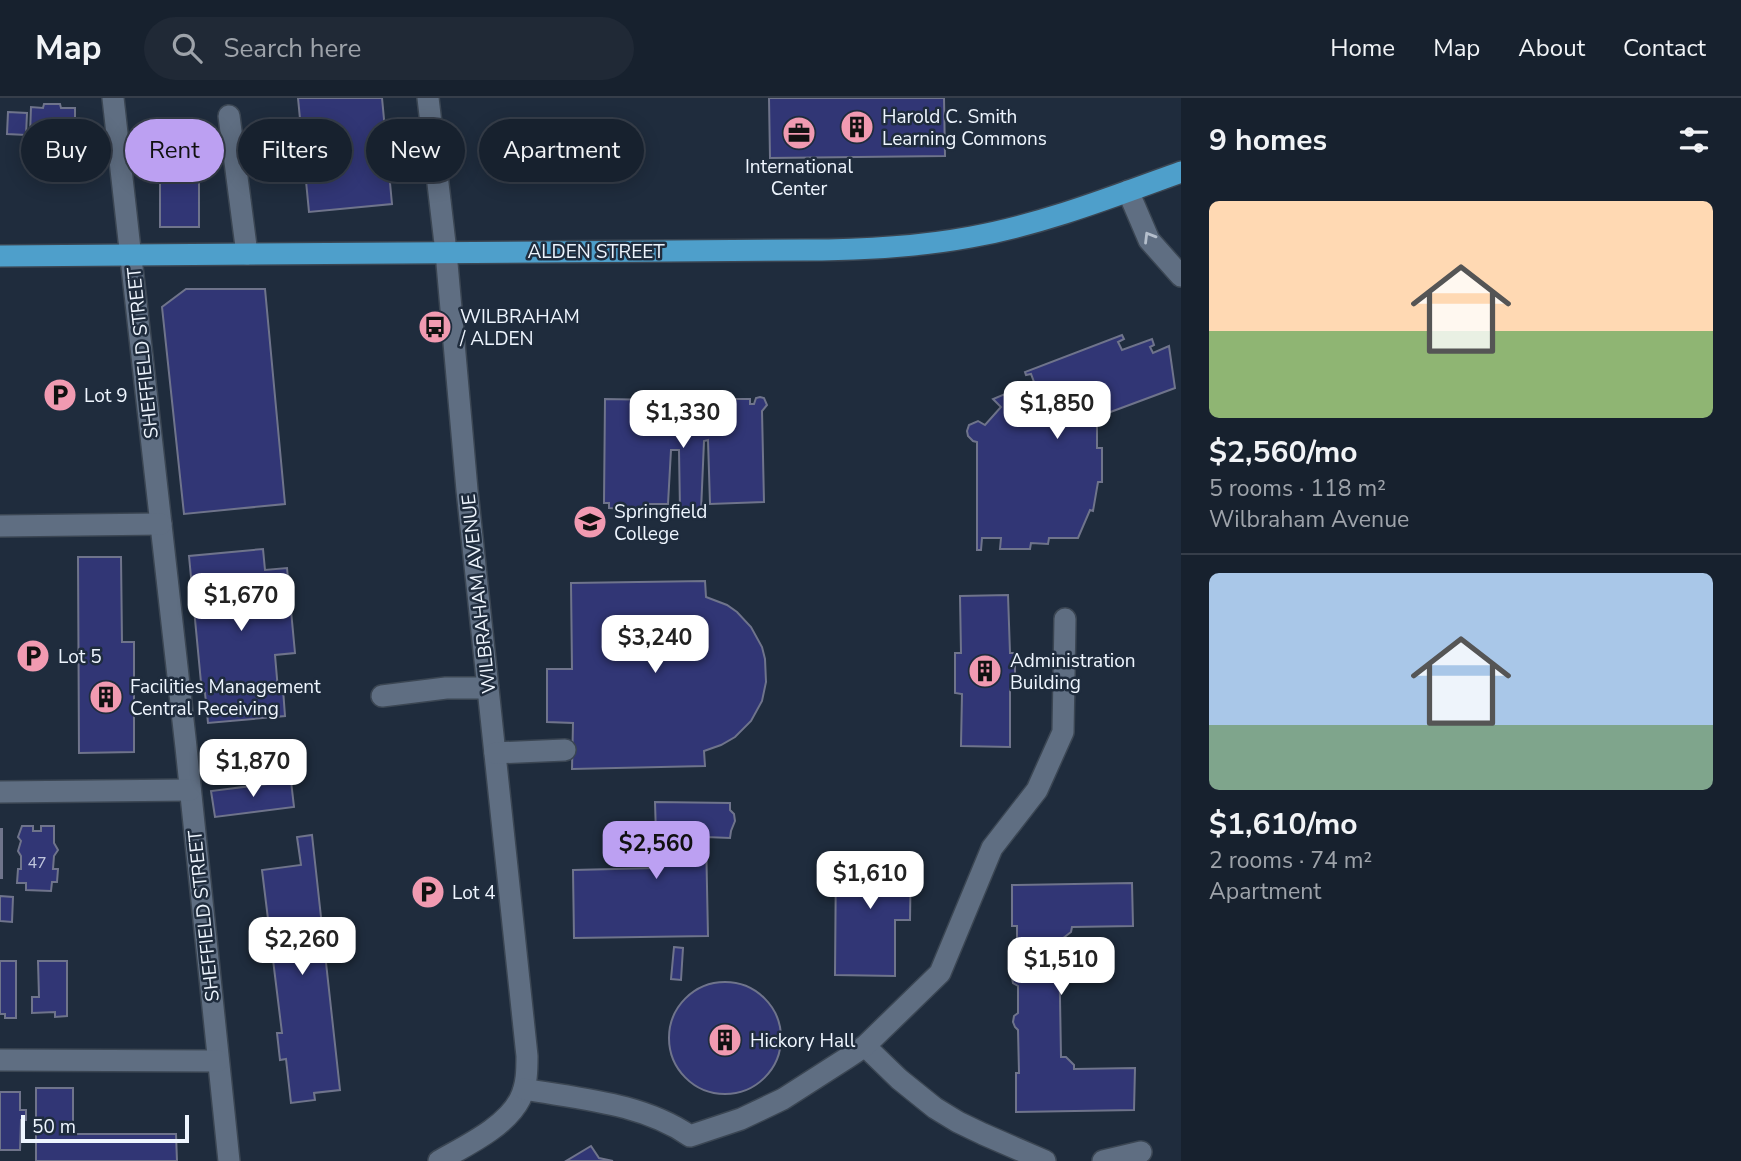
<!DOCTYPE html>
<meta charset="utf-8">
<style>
:root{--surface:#17212e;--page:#202936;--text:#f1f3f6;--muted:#9ea3aa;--line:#363e4a;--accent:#bca0f2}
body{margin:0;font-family:"Nunito Sans",sans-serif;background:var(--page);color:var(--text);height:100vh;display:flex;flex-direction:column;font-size:26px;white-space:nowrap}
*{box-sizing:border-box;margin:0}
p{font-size:23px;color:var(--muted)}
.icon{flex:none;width:38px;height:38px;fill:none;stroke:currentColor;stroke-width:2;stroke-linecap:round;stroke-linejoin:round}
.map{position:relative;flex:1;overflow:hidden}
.sheet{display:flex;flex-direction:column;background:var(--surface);width:560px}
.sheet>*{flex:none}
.guide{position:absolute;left:21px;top:21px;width:665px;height:63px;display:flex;gap:14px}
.scale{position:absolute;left:21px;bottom:18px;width:168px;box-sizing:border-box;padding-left:7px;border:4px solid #eef5fe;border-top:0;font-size:19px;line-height:24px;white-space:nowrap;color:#eef5fe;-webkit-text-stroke:5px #1f2c3d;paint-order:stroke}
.price{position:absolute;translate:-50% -60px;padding:0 16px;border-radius:14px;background:#fff;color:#222;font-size:23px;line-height:46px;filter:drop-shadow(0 2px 4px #0008)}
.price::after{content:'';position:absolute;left:50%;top:42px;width:21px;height:16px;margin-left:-10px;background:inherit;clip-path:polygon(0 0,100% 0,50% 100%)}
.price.active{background:var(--accent);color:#111}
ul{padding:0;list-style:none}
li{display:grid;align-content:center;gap:14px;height:371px;padding:0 28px}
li+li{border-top:2px solid var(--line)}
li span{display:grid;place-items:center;height:217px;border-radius:10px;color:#555}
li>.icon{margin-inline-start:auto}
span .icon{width:126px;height:126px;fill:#fffc;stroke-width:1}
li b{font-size:30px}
h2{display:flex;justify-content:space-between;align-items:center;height:84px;padding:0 28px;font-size:30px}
.tag{padding:0 24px;border-radius:32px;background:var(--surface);box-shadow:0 4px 18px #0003,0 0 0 2px var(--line);font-size:24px;line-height:63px}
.tag.active{background:var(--accent);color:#111}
header{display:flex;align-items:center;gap:42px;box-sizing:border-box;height:98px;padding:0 35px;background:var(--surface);border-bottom:2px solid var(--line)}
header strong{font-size:33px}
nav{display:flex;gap:38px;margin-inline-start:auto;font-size:24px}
.search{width:490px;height:63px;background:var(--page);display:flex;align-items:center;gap:18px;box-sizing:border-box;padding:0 24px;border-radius:38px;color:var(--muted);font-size:26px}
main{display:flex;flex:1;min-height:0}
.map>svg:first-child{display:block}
</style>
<header>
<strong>Map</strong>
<div class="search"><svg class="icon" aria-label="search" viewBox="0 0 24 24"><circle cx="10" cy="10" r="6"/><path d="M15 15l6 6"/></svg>Search here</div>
<nav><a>Home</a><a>Map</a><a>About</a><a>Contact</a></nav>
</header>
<main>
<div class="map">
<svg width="1181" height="1063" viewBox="0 0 1181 1063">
<rect width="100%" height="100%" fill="#1f2c3d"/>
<g fill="#313675" stroke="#6f748b" stroke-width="2">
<path d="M298,0H382L392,106L309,114Z"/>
<path d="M769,0H944L945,58L770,60Z"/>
<path d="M44,6H60L61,10H75V37L30,36L31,9L43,10Z"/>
<path d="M8,14L27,15L26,37L7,36Z"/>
<rect x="160" y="51" width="39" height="78"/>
<path d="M186,191H265L285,406L184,416L162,209Z"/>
<path d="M1122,237L1124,241L1118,244L1122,252L1152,241L1154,247L1150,249L1153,255L1169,248L1175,290L1097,319V350H1102V384H1098L1093,413L1090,412L1078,440H1049L1048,446L1031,445L1030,451H1000L1001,440H982L981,452H977V344L973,343L968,338L967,333L969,327L978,323L985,327L1001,309L993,301L1034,284L1031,276L1026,277L1025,274Z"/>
<path d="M660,293H708V304H720V301H750V306H754L756,300L760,299L764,300L767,307L762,313L764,404L710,406L708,342L704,343L701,413L696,419L687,420L680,412L679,352H671L668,406H646V412L609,410V405H604L605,301L660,302Z"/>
<path d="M263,451L265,472L287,470L295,555L275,557L278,592L283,591L285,618L208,625L205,595H202L189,458Z"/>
<path d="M78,459H121L122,544H134V654L79,655Z"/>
<path d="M705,483L706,499L727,507L737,514L751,529L762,549L765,561L766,584L762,603L751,623L735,639L721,647L704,653L705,668L572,671L573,625L547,624V571H572L571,485Z"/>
<path d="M1008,497L1010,555H1015V590L1010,591V649L961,648L962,596L955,595V555H961L960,498Z"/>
<path d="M291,683L294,709L215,719L211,693Z"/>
<path d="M655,704L730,705V712L734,716L735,723L731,733L730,740L706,739L708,838L574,840L573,772L657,770Z"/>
<path d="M22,728H33V733H41V728H54V745L58,752L54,758L53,771H58L57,784H52L51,793L26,792V785H17L18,771H21V758L18,753L21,743L18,739Z"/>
<rect x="0" y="731" width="2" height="49"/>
<path d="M312,737L340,992L314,995L315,1002L291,1005L286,961L280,962L277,935H282L262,772L301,767L297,739Z"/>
<path d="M836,756H911L910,822H895V878L835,877Z"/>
<path d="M1132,785L1133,828L1072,829L1071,834L1062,841H1059L1061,959H1066L1074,967V971L1135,970L1134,1012L1016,1014V975H1019L1018,932L1015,929L1013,924L1014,918L1018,915V888L1013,885L1012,880L1013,875L1017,872V828H1012V787Z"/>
<path d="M0,798L13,799L12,824L0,823Z"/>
<path d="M674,849L683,850L681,882L671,881Z"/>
<path d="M0,863H16V920H5V916H0Z"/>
<path d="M38,863H67V918L55,919V914L32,915V899H39Z"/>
<circle cx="725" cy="940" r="56"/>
<path d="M36,990H73V1036H176L177,1063H36Z"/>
<path d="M0,994H20V1012H26V1022H21L20,1052H0Z"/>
<path d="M591,1048L599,1060L613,1063H566Z"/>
</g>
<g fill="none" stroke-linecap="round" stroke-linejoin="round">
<defs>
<g id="minor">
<path d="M113,0L186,649L229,1063"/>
<path d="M428,0L446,154L467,392L527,958C527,972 527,987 520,1001C506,1029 465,1048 439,1063"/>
<path d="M229,18L247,156"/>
<path d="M1128,93L1149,142L1181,178"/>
<path d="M0,428L161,426"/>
<path d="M382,598L446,590H488"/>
<path d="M495,655L565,652"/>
<path d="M0,694L190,692"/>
<path d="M865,948L899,981L935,1010L958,1024L983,1036L1045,1063"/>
<path d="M0,962L218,963"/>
<path d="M524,991C580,1001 642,1005 690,1038L741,1021L783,1001L847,960L865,948L940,875L992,750L1037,692L1063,634L1065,521"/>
<path d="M1103,1063L1141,1054"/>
</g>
<path id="major" d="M0,158L805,152C860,152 917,149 971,139C1043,126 1112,99 1181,74"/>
</defs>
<use href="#minor" stroke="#3b4653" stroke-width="24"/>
<use href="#major" stroke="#3b4653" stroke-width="24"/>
<use href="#minor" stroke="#5f6e82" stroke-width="21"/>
<use href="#major" stroke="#4e9fcb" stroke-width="21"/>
</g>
<defs><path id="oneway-chevron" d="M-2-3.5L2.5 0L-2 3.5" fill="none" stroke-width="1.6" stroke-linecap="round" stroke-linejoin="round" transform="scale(1.75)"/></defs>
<use stroke="#b5bfcc" href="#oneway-chevron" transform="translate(1149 139) rotate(-121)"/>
<defs>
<symbol id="building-disc" viewBox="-11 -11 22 22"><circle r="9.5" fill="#f19ab1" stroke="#1f2c3d"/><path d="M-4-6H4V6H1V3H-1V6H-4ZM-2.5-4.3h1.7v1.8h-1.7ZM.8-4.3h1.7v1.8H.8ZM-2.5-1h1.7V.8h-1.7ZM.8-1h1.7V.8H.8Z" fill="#111"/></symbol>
<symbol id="office-disc" viewBox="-11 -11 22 22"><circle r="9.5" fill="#f19ab1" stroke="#1f2c3d"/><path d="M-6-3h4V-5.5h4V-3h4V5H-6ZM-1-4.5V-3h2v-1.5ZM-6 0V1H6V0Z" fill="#111"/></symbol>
<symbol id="bus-disc" viewBox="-11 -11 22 22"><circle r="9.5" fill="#f19ab1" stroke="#1f2c3d"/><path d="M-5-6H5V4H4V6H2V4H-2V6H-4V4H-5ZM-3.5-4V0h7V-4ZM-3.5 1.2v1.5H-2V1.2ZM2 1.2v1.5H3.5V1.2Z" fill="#111"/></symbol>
<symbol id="parking-disc" viewBox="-11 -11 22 22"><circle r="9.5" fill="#f19ab1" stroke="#1f2c3d"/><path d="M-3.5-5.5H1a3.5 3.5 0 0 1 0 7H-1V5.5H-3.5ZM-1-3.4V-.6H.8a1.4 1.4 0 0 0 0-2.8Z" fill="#111"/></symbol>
<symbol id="university-disc" viewBox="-11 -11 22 22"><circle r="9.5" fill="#f19ab1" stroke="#1f2c3d"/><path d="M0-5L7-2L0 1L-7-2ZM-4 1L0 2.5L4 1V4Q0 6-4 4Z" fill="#111"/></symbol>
</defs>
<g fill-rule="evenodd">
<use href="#building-disc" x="838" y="10" width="38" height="38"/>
<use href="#office-disc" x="780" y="16" width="38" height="38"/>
<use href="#bus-disc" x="416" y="210" width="38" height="38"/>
<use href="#parking-disc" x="41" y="278" width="38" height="38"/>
<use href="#university-disc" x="571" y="405" width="38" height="38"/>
<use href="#parking-disc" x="14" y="539" width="38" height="38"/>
<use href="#building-disc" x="966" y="554" width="38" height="38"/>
<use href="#building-disc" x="87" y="580" width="38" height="38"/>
<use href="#parking-disc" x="409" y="775" width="38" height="38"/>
<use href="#building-disc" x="706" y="923" width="38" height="38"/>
</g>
<g text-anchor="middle" stroke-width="5" stroke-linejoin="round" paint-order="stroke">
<g font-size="16" fill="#bfc5dc">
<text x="37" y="770">47</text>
</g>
<g font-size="19" fill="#eef5fe" stroke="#1f2c3d" text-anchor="start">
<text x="882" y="25">Harold C. Smith<tspan x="882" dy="22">Learning Commons</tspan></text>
<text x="799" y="75" text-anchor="middle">International<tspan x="799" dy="22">Center</tspan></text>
<text x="460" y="225">WILBRAHAM<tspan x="460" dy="22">/ ALDEN</tspan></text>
<text x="84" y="304">Lot 9</text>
<text x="614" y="420">Springfield<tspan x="614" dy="22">College</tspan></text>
<text x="58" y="565">Lot 5</text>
<text x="1010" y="569">Administration<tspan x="1010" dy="22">Building</tspan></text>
<text x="130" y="595">Facilities Management<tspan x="130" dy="22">Central Receiving</tspan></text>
<text x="452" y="801">Lot 4</text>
<text x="750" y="949">Hickory Hall</text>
</g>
<g font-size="19" fill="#eef5fe" stroke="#1f2c3d">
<text x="596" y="160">ALDEN STREET</text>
<text transform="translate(142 255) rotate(-96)" y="7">SHEFFIELD STREET</text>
<text transform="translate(478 496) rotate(-96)" y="7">WILBRAHAM AVENUE</text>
<text transform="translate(203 818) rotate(-96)" y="7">SHEFFIELD STREET</text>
</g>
</g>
</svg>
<div class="scale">50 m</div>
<b class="price" style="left:1057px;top:343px">$1,850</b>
<b class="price" style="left:683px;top:352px">$1,330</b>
<b class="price" style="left:241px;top:535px">$1,670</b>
<b class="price" style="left:655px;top:577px">$3,240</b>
<b class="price" style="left:253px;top:701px">$1,870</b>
<b class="price active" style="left:656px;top:783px">$2,560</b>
<b class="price" style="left:870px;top:813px">$1,610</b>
<b class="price" style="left:302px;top:879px">$2,260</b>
<b class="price" style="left:1061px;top:899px">$1,510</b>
<div class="guide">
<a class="tag">Buy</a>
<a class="tag active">Rent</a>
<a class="tag">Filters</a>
<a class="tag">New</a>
<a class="tag">Apartment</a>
</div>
</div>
<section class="sheet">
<h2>9 homes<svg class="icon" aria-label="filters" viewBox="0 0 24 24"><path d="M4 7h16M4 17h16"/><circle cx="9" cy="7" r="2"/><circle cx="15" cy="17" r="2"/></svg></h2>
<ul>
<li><span style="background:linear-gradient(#ffd9b3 60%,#8fb573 0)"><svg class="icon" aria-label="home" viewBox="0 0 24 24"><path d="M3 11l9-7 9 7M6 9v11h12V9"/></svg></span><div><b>$2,560/mo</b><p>5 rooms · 118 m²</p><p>Wilbraham Avenue</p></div></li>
<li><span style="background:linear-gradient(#a9c7e8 70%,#7fa58c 0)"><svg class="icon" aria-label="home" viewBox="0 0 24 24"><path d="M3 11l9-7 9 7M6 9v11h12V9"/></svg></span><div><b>$1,610/mo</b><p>2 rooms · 74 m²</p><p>Apartment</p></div></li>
</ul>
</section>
</main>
